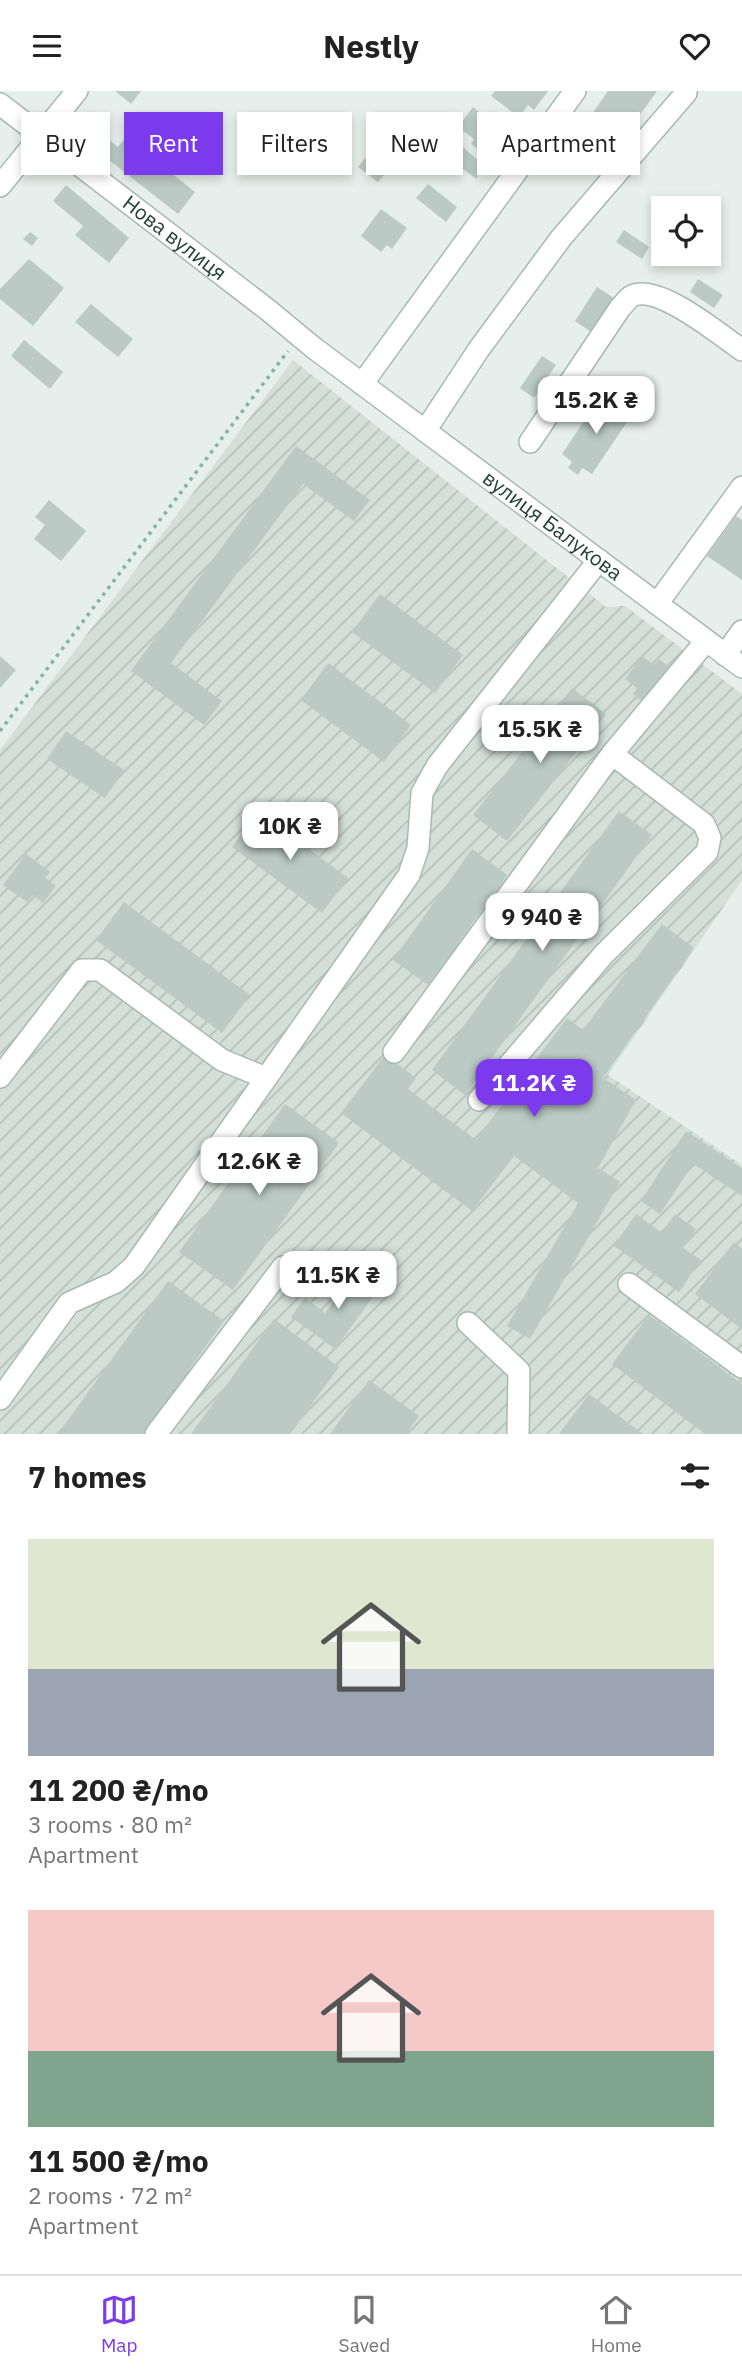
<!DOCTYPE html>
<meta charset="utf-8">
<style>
:root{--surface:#fff;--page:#f6f6f6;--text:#222;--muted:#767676;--line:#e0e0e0;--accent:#7c3aed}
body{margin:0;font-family:"IBM Plex Sans",sans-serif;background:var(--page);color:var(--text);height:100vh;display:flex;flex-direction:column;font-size:26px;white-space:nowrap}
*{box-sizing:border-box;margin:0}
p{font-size:23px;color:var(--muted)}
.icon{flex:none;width:38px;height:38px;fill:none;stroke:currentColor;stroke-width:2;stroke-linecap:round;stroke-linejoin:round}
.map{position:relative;height:1343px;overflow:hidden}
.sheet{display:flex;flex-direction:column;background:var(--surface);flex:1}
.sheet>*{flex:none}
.top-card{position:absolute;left:21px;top:21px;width:700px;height:63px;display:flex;gap:14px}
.controls{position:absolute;left:651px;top:105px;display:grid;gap:14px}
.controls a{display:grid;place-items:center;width:70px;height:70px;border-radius:0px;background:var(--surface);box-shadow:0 4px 10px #0003;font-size:35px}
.price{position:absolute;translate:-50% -60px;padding:0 16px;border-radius:14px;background:#fff;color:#222;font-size:23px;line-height:46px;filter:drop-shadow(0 2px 4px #0008)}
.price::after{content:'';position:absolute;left:50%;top:42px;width:21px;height:16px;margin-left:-10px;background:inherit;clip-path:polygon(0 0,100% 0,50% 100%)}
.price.current{background:var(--accent);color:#fff}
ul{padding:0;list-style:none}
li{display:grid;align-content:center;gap:14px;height:371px;padding:0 28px}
li span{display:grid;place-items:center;height:217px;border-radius:0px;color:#555}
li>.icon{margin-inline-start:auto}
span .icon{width:126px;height:126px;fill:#fffc;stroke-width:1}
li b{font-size:30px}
h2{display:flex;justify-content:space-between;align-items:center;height:84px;padding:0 28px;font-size:30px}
.chip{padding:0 24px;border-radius:0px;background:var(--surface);box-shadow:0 4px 10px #0003;font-size:24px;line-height:63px}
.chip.current{background:var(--accent);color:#fff}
header{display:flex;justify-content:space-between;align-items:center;height:91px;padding:0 28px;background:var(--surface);font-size:32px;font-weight:700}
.dock{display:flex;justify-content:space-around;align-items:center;height:98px;border-top:2px solid var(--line);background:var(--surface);font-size:19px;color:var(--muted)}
.dock a{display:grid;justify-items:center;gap:4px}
.dock .current{color:var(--accent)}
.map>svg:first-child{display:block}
</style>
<header><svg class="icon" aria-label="menu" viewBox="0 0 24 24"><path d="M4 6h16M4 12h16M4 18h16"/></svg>Nestly<svg class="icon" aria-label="heart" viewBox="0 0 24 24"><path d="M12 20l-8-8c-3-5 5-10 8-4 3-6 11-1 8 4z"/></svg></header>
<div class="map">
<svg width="742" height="1343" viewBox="0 0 742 1343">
<defs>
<pattern id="industrial-furrows" width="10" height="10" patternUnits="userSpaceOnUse" patternTransform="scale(1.75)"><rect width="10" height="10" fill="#d4dfda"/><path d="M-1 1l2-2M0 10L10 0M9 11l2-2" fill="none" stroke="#b6c1bc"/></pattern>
</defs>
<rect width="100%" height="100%" fill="#e6efeb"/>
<path fill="url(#industrial-furrows)" d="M293,269L606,516L625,515L742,603V789L608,984L742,1074V1343H0V659Z"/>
<g fill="#bbcac4">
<path d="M115,0H141L131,13Z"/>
<path d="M495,0H548L534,19L528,14L519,26L491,5Z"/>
<path d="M608,0H657L617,56L585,33Z"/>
<path d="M473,16L509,44L491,68L471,53L474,48L458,36Z"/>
<path d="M86,23L103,36L99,41L118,56L129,42L151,55L158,47L178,63L172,71L176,74L170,81L195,101L178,123L72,40Z"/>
<path d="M449,43L485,76L476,88L437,58Z"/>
<path d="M593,51L614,67L604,80L583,65Z"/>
<path d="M373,57L393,73L378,91L358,76Z"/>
<path d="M428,93L457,116L446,131L416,107Z"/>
<path d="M66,94L129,147L109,172L75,144L83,135L53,110Z"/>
<path d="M381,118L407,137L392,158L387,154L381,161L361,145Z"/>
<path d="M624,139L649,156L642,168L616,151Z"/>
<path d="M30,141L38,147L32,155L23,148Z"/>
<path d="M29,168L64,197L33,235L0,208V198Z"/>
<path d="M698,188L723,204L714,217L690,201Z"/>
<path d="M597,196L617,209L594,243L575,230Z"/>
<path d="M91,213L133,248L118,266L75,231Z"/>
<path d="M24,249L63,281L50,298L11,265Z"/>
<path d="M542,265L556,274L534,307L520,297Z"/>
<path d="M601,305L631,325L592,383L582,377L578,384L568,377L572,371L562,363Z"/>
<path d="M296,355L370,409L354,430L303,393L171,572L222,610L204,634L131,580Z"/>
<path d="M49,409L86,440L61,470L34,448L45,434L35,426Z"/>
<path d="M736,425L742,429V489L707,465Z"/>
<path d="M380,503L463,564L435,602L352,541Z"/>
<path d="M0,565L16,579L0,597Z"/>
<path d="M642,565L654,574L659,568L672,578L646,613L633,603L637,597L625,588Z"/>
<path d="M328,572L411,634L384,671L301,609Z"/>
<path d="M572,597L606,623L507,750L473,724Z"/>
<path d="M66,640L124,679L105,707L47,668Z"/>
<path d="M258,720L348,787L322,822L232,756Z"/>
<path d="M619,720L652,744L465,1004L432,979Z"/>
<path d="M472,758L507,784L428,894L393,869Z"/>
<path d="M26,763L50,781L45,787L56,795L43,812L33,804L27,811L3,794Z"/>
<path d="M124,811L250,904L222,942L96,849Z"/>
<path d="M662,833L694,857L603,987L636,1009L598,1077L620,1091L530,1248L507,1235L578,1112L514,1065L472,1120L341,1022L385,964L416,987L408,998L476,1049L567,927L583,939Z"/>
<path d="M285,1013L339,1052L233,1199L179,1161Z"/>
<path d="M686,1040L742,1077V1105L693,1073L660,1123L641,1110Z"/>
<path d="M636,1123L662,1142L675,1123L696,1138L683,1157L701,1169L679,1201L614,1155Z"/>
<path d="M734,1151L742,1158V1238L695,1203Z"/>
<path d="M356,1179L380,1196L335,1258L291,1226L305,1207L325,1222Z"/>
<path d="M168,1190L224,1230L143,1343H58Z"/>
<path d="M649,1224L742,1293V1343H705L612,1273Z"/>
<path d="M274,1228L339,1276L290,1343H191Z"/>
<path d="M369,1289L419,1325L406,1343H330Z"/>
<path d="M589,1303L643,1343H559Z"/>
</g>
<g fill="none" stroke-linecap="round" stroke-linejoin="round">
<defs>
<g id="minor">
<path id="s1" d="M0,13L268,219L314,257L742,576"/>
<path d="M0,95L77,0"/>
<path d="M362,293L575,0"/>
<path d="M425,340L479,258L561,147L686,2"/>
<path d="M530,351L620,217C624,213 628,207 632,205C658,192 720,244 742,259"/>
<path d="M657,513L742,396"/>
<path d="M725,564L742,540"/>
<path d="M394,961L612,663L706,550"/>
<path d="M0,986L82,879H100L222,969L266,987"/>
<path d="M479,1009L604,863L707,761L710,747L704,733L612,663"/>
<path d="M629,1193L742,1276"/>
<path d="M468,1232L519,1280L518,1343"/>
<path d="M0,1308L69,1212L116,1191L134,1175L409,784L418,757L422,702L437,675L599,469"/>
<path d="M156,1343L283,1176"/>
</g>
</defs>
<use href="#minor" stroke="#a8b8b2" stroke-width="24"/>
<path stroke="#86b3a5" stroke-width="3.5" stroke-dasharray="3.5 5" stroke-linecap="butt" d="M0,640L288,260"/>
<use href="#minor" stroke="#fff" stroke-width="21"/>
</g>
<g text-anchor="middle" stroke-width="5" stroke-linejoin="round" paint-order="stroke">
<g font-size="21" fill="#24423a" stroke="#f7fbf9">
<text dy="7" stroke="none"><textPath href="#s1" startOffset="220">Нова вулиця</textPath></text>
<text dy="7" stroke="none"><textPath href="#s1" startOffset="695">вулиця Балукова</textPath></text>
</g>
</g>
</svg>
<div class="controls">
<a><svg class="icon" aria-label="locate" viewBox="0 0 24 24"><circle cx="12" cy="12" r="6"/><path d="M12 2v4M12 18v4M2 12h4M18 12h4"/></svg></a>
</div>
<b class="price" style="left:596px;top:345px">15.2K ₴</b>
<b class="price" style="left:540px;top:674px">15.5K ₴</b>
<b class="price" style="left:290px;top:771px">10K ₴</b>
<b class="price" style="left:542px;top:862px">9 940 ₴</b>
<b class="price current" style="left:534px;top:1028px">11.2K ₴</b>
<b class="price" style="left:259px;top:1106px">12.6K ₴</b>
<b class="price" style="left:338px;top:1220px">11.5K ₴</b>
<div class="top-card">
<a class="chip">Buy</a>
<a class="chip current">Rent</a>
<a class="chip">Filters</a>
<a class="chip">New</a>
<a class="chip">Apartment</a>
</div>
</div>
<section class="sheet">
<h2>7 homes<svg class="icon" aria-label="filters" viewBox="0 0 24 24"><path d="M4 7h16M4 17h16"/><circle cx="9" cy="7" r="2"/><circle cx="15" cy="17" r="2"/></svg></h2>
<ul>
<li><span style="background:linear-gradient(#dfe7d0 60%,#9aa5b1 0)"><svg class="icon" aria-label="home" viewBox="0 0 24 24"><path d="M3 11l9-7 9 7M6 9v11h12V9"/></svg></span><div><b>11 200 ₴/mo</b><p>3 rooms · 80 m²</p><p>Apartment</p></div></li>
<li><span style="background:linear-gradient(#f6c9c9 65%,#7fa58c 0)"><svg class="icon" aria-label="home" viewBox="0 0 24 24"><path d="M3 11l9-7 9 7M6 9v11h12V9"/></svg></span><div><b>11 500 ₴/mo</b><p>2 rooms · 72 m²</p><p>Apartment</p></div></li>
</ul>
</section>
<nav class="dock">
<a class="current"><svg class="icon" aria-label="map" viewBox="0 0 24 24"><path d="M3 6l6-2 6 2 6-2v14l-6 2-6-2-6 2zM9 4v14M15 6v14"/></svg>Map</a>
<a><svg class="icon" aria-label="saved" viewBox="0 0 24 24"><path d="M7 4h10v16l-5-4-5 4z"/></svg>Saved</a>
<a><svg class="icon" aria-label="home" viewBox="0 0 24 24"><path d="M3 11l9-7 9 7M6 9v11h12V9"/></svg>Home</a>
</nav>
